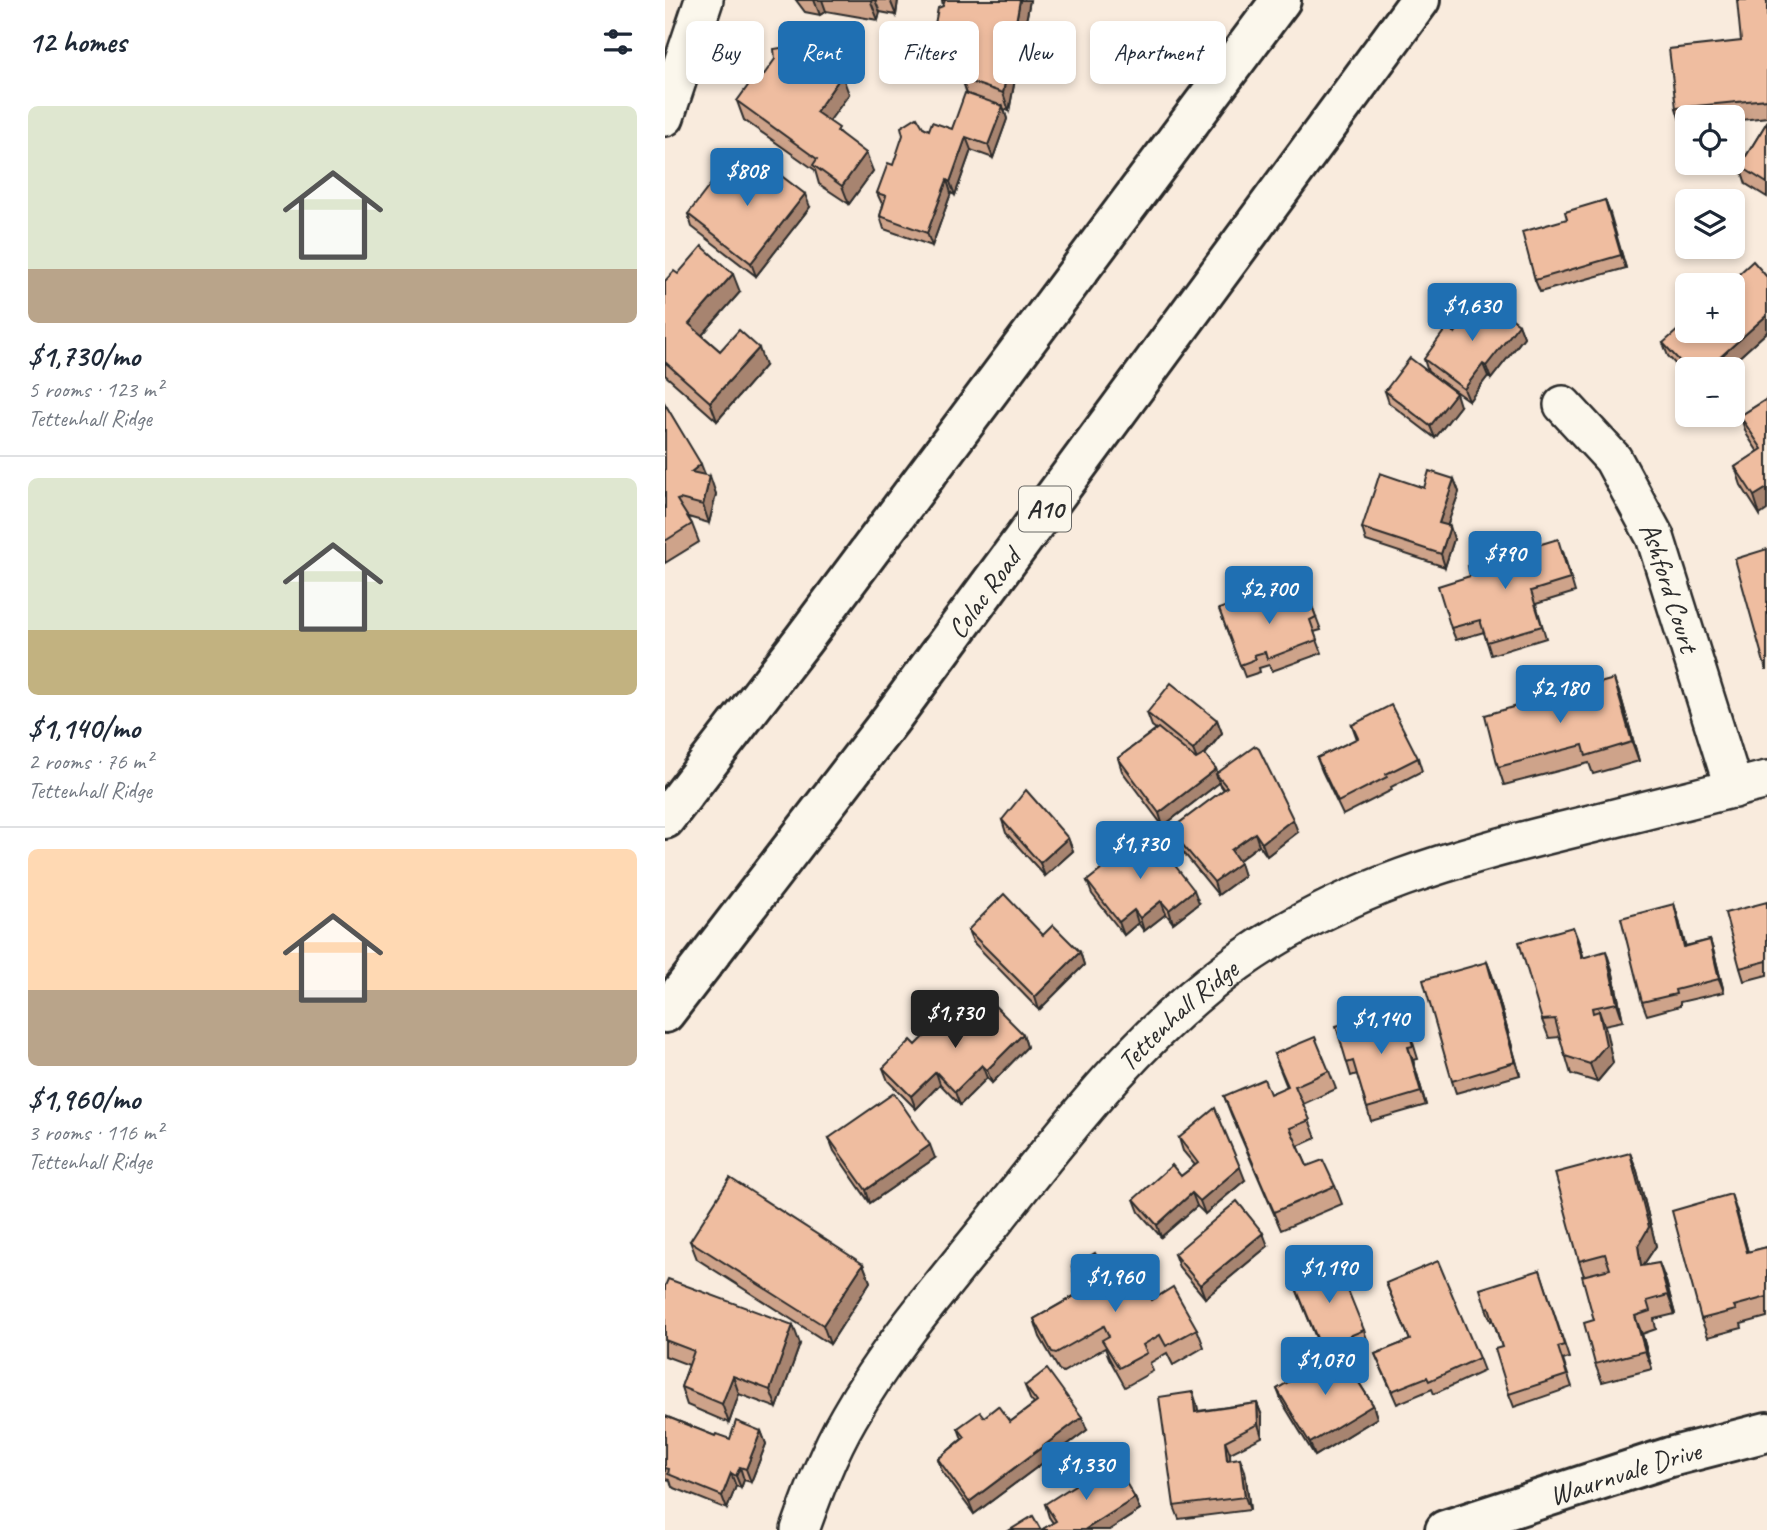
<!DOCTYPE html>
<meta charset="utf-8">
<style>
:root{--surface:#fff;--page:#f6f6f7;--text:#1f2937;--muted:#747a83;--line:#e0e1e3;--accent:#1f6fb2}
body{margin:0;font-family:Caveat,sans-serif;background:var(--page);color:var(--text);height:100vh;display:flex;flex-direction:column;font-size:26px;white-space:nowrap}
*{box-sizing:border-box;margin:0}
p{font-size:23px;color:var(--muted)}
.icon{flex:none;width:38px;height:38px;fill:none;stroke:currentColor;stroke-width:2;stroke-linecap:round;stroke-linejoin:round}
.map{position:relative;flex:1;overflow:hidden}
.details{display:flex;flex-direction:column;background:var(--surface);width:665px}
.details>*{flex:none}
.guide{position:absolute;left:21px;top:21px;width:665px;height:63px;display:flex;gap:14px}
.tools{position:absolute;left:1010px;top:105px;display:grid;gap:14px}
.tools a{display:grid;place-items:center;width:70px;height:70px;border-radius:10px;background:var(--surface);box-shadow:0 4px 10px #0003;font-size:35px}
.price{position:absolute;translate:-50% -60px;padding:0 16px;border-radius:7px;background:var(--accent);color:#fff;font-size:23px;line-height:46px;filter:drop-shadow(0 2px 4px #0008)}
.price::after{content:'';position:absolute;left:50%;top:42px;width:21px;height:16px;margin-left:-10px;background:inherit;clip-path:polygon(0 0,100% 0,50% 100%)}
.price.active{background:#222;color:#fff}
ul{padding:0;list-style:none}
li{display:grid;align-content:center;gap:14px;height:371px;padding:0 28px}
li+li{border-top:2px solid var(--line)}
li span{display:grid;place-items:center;height:217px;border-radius:10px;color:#555}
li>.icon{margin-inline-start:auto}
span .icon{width:126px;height:126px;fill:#fffc;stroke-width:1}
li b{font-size:30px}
h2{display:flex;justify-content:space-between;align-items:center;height:84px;padding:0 28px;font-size:30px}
.pill{padding:0 24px;border-radius:10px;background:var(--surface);box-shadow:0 4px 10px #0003;font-size:24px;line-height:63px}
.pill.active{background:var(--accent);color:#fff}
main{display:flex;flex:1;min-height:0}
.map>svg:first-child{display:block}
</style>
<main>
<section class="details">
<h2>12 homes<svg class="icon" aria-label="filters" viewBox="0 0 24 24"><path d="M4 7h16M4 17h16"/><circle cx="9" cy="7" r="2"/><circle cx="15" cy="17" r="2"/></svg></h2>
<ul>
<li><span style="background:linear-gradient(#dfe7d0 75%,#b9a48a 0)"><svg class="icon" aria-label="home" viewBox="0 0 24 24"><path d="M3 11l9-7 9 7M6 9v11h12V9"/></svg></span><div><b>$1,730/mo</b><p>5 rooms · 123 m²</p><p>Tettenhall Ridge</p></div></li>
<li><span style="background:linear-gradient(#dfe7d0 70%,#c2b280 0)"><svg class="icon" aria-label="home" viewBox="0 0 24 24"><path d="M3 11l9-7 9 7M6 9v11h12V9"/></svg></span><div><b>$1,140/mo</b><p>2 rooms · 76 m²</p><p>Tettenhall Ridge</p></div></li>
<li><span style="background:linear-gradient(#ffd9b3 65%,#b9a48a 0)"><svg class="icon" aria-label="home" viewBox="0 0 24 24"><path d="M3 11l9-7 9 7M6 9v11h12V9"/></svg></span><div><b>$1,960/mo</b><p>3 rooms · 116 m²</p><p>Tettenhall Ridge</p></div></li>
</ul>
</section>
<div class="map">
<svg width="1102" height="1530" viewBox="0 0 1102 1530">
<rect width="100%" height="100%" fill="#f9ebdd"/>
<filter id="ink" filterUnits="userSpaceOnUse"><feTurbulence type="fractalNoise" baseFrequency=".0143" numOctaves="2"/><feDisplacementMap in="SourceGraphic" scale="14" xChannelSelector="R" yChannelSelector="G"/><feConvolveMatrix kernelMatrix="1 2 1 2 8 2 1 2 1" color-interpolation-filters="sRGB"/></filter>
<g filter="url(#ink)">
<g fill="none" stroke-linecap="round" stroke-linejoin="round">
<defs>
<g id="street">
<path d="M0,117L39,0"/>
<path id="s1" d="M898,405L948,459L990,537L1069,789"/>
<path id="s2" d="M135,1530C149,1491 163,1453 184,1417C223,1348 276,1287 326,1225C400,1131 475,1032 573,962C679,887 791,857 914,827C976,811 1039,796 1102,780"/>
</g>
<g id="secondary">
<path id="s3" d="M780,1530L1005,1457L1102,1432"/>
</g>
<g id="highway">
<path d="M0,819L138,640L616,0"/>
<path id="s4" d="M0,1013L226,719L755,0"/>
</g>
</defs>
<use href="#street" stroke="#2b2b2b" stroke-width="42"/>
<use href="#secondary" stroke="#2b2b2b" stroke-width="44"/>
<use href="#highway" stroke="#2b2b2b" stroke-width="44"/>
<use href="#street" stroke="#fbf7ec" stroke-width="37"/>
<use href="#secondary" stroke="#fbf7ec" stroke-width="38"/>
<use href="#highway" stroke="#fbf7ec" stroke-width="38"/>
</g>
<g fill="#cea38a" stroke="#2b2b2b" stroke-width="2">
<path d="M131,0H233L231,15L215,12L213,20L161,11L155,15L140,12Z"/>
<path d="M277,0H365L344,111L339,109L342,119L328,158L306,150L290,195L286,193L267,246L219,229L215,216L218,206L212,193L228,165L258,127L264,130L287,129L302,94L297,79L301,59L284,55L276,42L270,24L278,6Z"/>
<path d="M1102,0V117L1068,121V117H1022V126L1017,127L1011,108L1076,41Z"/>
<path d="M133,59L184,94L164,121L208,171L184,204L154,184L150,170L79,120L72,101L95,80Z"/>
<path d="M1102,122V197L1081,184L1075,166Z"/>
<path d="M76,181L145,207L91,276L27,227L23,214Z"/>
<path d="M940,200L961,268L875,292L870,280L902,219Z"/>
<path d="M13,274L75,292L37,335L55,351L100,366L52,421L0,375V281Z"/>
<path d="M854,324L859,337L826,379L823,376L804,401L763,372L759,359L790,333Z"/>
<path d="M1102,332L1061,369H1022V377L1003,356L998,343Z"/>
<path d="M720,391L795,406L770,438L724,403Z"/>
<path d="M1102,399L1095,515L1076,485L1070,467L1093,452L1082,435L1075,416Z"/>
<path d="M0,404L51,494L44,523L23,517L27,524L34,542L0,563Z"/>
<path d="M789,479L794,492L782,525L789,539L780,567L701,541L697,528L759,488Z"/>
<path d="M898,551L910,592L871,604L881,638L826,655L819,632L791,640L786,628Z"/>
<path d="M641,590L656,630L649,632L657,653L607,671L604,665L594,668L595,672L580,677L554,609L595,607Z"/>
<path d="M956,697L974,761L928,774L924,763L839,785L833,767Z"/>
<path d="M482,713L552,720L557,733L540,755L551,769L552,773L633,832L602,856L594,845L573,861L579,876L553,895L510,842L505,830L559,790L554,783L498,826L457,771L453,758L491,729L487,726Z"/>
<path d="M687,725L753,758L757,771L726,787L727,790L678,815L657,771L652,758L692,739Z"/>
<path d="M337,820L403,838L408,851L380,876L341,833Z"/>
<path d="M422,881L534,903L508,923L501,914L479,931L473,923L459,935L427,894Z"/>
<path d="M1102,902V975L1079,981L1075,968Z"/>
<path d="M1009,904L1013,917L1020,946L1045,940L1049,953L1059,992L1015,1002V1006L982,1015L977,1002Z"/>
<path d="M303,930L378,935L415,952L419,965L374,1010L308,942Z"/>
<path d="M915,945L918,957L947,969L958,1021L939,1025L948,1063L932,1082L906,1074L895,1037L884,1038L877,1020Z"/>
<path d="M822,962L827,975L855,1075L791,1093L787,1081Z"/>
<path d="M741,1020L753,1059L748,1060L761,1105L706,1121L692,1074L686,1076L682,1063Z"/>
<path d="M292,1030L358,1034L362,1047L327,1083L322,1078L295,1105L275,1084L251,1109L223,1081L218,1068L251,1045Z"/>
<path d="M609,1054L664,1071L671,1089L638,1104L651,1138L633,1146L642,1166L670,1186L677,1204L616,1230L566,1114L559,1096L605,1094L622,1087Z"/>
<path d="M164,1138L270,1158L205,1203L169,1151Z"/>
<path d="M514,1138L580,1180L540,1214L532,1206L496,1237L474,1212L469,1199L516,1176L530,1165L518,1151Z"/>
<path d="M965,1153L972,1171L991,1246L979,1264L980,1265L1001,1281L1010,1314L989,1319L991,1329L977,1334L987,1369L937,1382L930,1364L929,1320L919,1276L914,1261Z"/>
<path d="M1072,1212L1083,1252L1102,1247V1317L1076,1324L1077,1328L1043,1337L1036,1319Z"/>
<path d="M25,1241L198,1264L205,1282L165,1344L32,1259Z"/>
<path d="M603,1246L540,1298L514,1267L509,1254Z"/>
<path d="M407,1267L443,1276L487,1300L532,1329L539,1347L508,1365L502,1353L485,1363L488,1371L460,1387L444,1358L440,1348L398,1372L394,1370L375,1337L369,1319L417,1291L413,1285Z"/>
<path d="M875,1270L904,1358L898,1360L907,1387L849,1407L844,1394L837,1347L828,1320L826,1321L821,1308Z"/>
<path d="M628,1281L699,1330L703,1343L676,1354L708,1405L712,1418L650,1456L617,1402L612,1389L660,1360Z"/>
<path d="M721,1283L814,1358L819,1371L769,1394L767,1389L732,1404L710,1354L745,1340Z"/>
<path d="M0,1286L135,1344L112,1408L74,1394L64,1423L22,1405L16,1387L24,1365L0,1356Z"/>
<path d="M360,1386L422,1430L309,1514L277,1471L273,1459L297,1439L293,1428L319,1417L345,1422L369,1404L365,1399Z"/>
<path d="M592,1403L597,1416V1437L565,1453V1460L580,1471L585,1510L514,1519L509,1506L532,1405L533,1411Z"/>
<path d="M0,1416L50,1436L65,1439L96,1431L101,1444L86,1482L79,1480L76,1488L71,1486L62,1509L7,1487L5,1480L0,1479Z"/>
<path d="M470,1498L475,1510L444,1530H345H376L388,1523L384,1517L380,1504Z"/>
</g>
<g fill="#a78470" stroke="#2b2b2b" stroke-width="2">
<path d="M149,0H157L161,11L155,15Z"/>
<path d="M207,0H210L215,12L213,20L206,2Z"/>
<path d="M225,0H233L231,15Z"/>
<path d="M355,0H365L344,111L338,93Z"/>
<path d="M300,38L307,56L303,60L296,41Z"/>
<path d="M177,75L184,94L158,130L151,112Z"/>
<path d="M338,106L342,119L328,158L323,145Z"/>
<path d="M301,137L306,150L290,195L285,182Z"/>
<path d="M201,153L208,171L184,204L177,186Z"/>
<path d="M282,180L286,193L267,246L262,233Z"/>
<path d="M140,194L145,207L91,276L86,263Z"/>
<path d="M940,200L945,213L961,268L956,255Z"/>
<path d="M68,274L75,292L31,342L24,324Z"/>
<path d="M1102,315V332L1061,369H1042Z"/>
<path d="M854,324L859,337L826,379L821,366Z"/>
<path d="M94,348L100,366L52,421L45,402Z"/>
<path d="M818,364L823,376L804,401L799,389Z"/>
<path d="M791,393L795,406L770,438L765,426Z"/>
<path d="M36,464L43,482L26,472Z"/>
<path d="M45,476L51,494L44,523L38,505Z"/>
<path d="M789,479L794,492L779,535L774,523Z"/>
<path d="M1102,488V510L1095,515L1089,496Z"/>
<path d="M785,526L789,539L780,567L776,554Z"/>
<path d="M949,679L956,697L974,761L967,742Z"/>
<path d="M552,720L557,733L533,762L528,750Z"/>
<path d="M551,769L554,778L551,774L554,783L498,826L494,813Z"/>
<path d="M628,819L633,832L602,856L597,843Z"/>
<path d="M590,833L594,845L570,863L566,850Z"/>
<path d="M403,838L408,851L380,876L375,863Z"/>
<path d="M575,863L579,876L553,895L549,882Z"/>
<path d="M529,890L534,903L508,923L504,910Z"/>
<path d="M496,901L501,914L479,931L475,918Z"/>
<path d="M1009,904L1013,917L1024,959L1019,947Z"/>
<path d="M469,910L473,923L459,935L454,922Z"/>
<path d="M908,927L915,945L924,976L917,958Z"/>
<path d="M1045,940L1049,953L1059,992L1054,979Z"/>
<path d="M941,951L947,969L958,1021L952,1003Z"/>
<path d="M415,952L419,965L374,1010L370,997Z"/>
<path d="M822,962L827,975L855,1075L850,1062Z"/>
<path d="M934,1011L941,1030L948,1063L932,1082L925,1064Z"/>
<path d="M358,1034L362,1047L327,1083L322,1070Z"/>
<path d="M743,1047L748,1060L761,1105L756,1092Z"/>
<path d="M317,1065L322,1078L295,1105L290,1092Z"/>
<path d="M271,1072L275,1084L251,1109L246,1096Z"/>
<path d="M265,1145L270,1158L205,1203L201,1190Z"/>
<path d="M965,1153L972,1171L991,1246L979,1264L983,1284L976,1266L973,1246Z"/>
<path d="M575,1167L580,1180L540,1214L535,1201Z"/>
<path d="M527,1193L532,1206L496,1237L492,1225Z"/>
<path d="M1066,1194L1072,1212L1088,1271L1082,1252Z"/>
<path d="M598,1233L603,1246L540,1298L535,1285Z"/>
<path d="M994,1263L1001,1281L1010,1314L1003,1295Z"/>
<path d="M198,1264L205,1282L165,1344L158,1325Z"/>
<path d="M970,1316L977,1334L987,1369L980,1351Z"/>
<path d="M128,1325L135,1344L112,1408L105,1390Z"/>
<path d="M68,1376L74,1394L64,1423L57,1404Z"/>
<path d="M528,1392L532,1405L535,1424L530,1412Z"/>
<path d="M592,1403L597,1416V1437L593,1424Z"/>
<path d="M708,1405L712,1418L650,1456L645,1443Z"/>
<path d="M417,1417L422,1430L309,1514L304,1502Z"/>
<path d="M96,1431L101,1444L86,1482L81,1469Z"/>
<path d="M560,1441L565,1453L566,1473L562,1460Z"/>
<path d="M575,1458L580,1471L585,1510L580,1497Z"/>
<path d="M75,1467L79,1480L76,1488L71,1476Z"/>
<path d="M66,1473L71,1486L62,1509L57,1496Z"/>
<path d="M470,1498L475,1510L444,1530H421V1529Z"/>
</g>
<g fill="#efbda0" stroke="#2b2b2b" stroke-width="2">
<path d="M277,0H355L338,93L297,79L305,37L300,38L296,41L278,37L270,24L273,8L278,6L280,0Z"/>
<path d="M1072,0H1102V99L1011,108L1004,49L1076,41Z"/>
<path d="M129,46L130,56L139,63L146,53L177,75L151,112L174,128L172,131L201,153L177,186L148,165L152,159L72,101L90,76L95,80L110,59L109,49Z"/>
<path d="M300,93L338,106L323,145L301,137L285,182L282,180L262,233L215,216L221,196L212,193L223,163L228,165L238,135L236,127L252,117L258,127L264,130L267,122L287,129Z"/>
<path d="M1102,122V183L1075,166Z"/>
<path d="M93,158L140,194L86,263L23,214L59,167L76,181Z"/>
<path d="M940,200L956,255L870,280L857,232L902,219L900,212Z"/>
<path d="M37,246L68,274L24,324L55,351L74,330L94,348L45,402L0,362V281L9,271L13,274Z"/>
<path d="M1088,261L1102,277V315L1042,369H1022L998,343L1022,322V331H1068V285H1062Z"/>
<path d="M817,296L854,324L821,366L818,364L799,389L759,359L782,327L790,333Z"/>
<path d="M745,358L791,393L765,426L720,391Z"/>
<path d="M1102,399V488L1089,496L1070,467L1097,449L1075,416Z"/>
<path d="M0,404L36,464L26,472L45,476L38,505L15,499L12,500L27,524L0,541Z"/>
<path d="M764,471L789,479L774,523L785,526L776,554L697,528L715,473L759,488Z"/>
<path d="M893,539L905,579L866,591L877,626L822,642L815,620L786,628L773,586L805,576L803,566Z"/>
<path d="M1102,549V670H1101L1070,559Z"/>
<path d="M641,590L651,617L645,620L652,640L602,659L600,652L589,655L591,659L575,665L554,609L590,595L595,607Z"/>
<path d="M949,679L967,742L921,756L918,745L833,767L820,715Z"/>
<path d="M506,683L552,720L528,750L482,713Z"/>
<path d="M726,705L753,758L721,774L722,777L673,802L652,758L693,738L687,725Z"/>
<path d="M493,728L531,759L540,754L551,769L494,813L453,758Z"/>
<path d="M590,746L594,749L628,819L597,843L590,833L566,850L575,863L549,882L505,830L562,787L551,774Z"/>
<path d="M361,790L403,838L375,863L337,820Z"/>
<path d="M484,832L529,890L504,910L496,901L475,918L469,910L454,922L422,881Z"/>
<path d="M339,894L378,935L388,925L415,952L370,997L303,930Z"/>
<path d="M1102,902V961L1075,968L1060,913Z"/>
<path d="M1009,904L1019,947L1045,940L1054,979L1010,990L1011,994L977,1002L956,918Z"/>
<path d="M908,927L917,958L941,951L952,1003L927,1008L928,1013L934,1011L941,1045L925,1064L900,1056L890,1019L877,1020L854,942Z"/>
<path d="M822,962L850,1062L787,1081L758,980Z"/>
<path d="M323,999L358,1034L322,1070L317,1065L290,1092L271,1072L246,1096L218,1068L246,1040L251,1045L279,1017L292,1030Z"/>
<path d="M737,1007L748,1046L743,1047L756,1092L702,1108L688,1061L682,1063L671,1026Z"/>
<path d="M650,1037L664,1071L630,1086L645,1120L625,1128L642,1166L658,1160L670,1186L609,1212L559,1096L599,1079L605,1094L623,1086L609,1054Z"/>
<path d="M229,1093L265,1145L201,1190L164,1138Z"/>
<path d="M550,1108L575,1167L535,1201L527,1193L492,1225L469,1199L507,1165L516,1176L533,1163L514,1138Z"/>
<path d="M965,1153L984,1227L973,1246L976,1266L994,1263L1003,1295L982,1301L985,1311L970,1316L980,1351L930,1364L919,1323L929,1320L917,1276L945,1269L940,1254L914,1261L890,1173Z"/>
<path d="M65,1178L198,1264L158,1325L25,1241Z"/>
<path d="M1066,1194L1082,1252L1102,1247V1297L1069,1306L1071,1310L1036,1319L1007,1211Z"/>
<path d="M572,1201L598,1233L535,1285L509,1254Z"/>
<path d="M430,1253L443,1276L466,1264L487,1300L508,1287L532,1329L501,1346L495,1335L478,1345L482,1353L454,1368L437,1340L444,1336L439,1326L391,1353L387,1352L369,1319L420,1290L407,1267Z"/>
<path d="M773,1261L814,1358L764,1381L762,1377L727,1391L710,1354L745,1340L721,1283Z"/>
<path d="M672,1263L699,1330L656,1348L628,1281Z"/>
<path d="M875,1270L899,1345L893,1347L902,1375L844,1394L830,1349L837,1347L824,1307L821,1308L815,1289Z"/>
<path d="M3,1279L128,1325L105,1390L68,1376L57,1404L16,1387L29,1351L0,1340V1286Z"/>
<path d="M674,1351L708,1405L645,1443L612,1389Z"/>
<path d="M382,1369L417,1417L304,1502L273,1459L300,1437L293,1428L315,1412L319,1417L333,1406L345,1422L372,1402L360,1386Z"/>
<path d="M528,1392L530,1412L592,1403L593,1424L560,1441L562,1460L575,1458L580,1497L509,1506L494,1397Z"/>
<path d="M0,1416L50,1436L51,1434L65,1439L71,1421L96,1431L81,1469L75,1467L71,1476L66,1473L57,1496L3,1474L4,1469L0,1468Z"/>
<path d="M448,1461L470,1498L421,1529L422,1530H345L368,1516L376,1530L391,1521L380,1504Z"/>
</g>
</g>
<g text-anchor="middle" stroke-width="5" stroke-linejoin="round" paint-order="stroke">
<rect fill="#fbf7ec" stroke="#696865" stroke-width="2" x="354" y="486.5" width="52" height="45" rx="5"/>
<g font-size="26" font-weight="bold" fill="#2b2b2b">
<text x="380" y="518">A10</text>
</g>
<g font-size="28" fill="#2b2b2b" stroke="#fbf7ec">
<text dy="10" stroke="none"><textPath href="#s1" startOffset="214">Ashford Court</textPath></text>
<text dy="10" stroke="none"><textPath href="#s4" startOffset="527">Colac Road</textPath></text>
<text dy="10" stroke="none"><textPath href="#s2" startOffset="644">Tettenhall Ridge</textPath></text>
<text dy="10" stroke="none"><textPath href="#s3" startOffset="189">Waurnvale Drive</textPath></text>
</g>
</g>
</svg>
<div class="tools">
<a><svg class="icon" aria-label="locate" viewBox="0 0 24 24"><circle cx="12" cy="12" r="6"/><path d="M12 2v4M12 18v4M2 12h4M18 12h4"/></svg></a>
<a><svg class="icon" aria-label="layers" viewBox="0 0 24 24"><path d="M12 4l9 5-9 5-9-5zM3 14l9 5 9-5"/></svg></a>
<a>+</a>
<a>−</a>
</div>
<b class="price" style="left:82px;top:208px">$808</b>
<b class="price" style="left:807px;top:343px">$1,630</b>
<b class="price" style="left:840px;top:591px">$790</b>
<b class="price" style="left:604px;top:626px">$2,700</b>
<b class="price" style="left:895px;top:725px">$2,180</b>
<b class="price" style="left:475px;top:881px">$1,730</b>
<b class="price active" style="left:290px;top:1050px">$1,730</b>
<b class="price" style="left:716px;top:1056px">$1,140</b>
<b class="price" style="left:664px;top:1305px">$1,190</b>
<b class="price" style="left:450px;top:1314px">$1,960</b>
<b class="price" style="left:660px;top:1397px">$1,070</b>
<b class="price" style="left:421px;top:1502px">$1,330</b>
<div class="guide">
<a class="pill">Buy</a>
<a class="pill active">Rent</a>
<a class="pill">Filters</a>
<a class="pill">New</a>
<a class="pill">Apartment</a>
</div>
</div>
</main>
